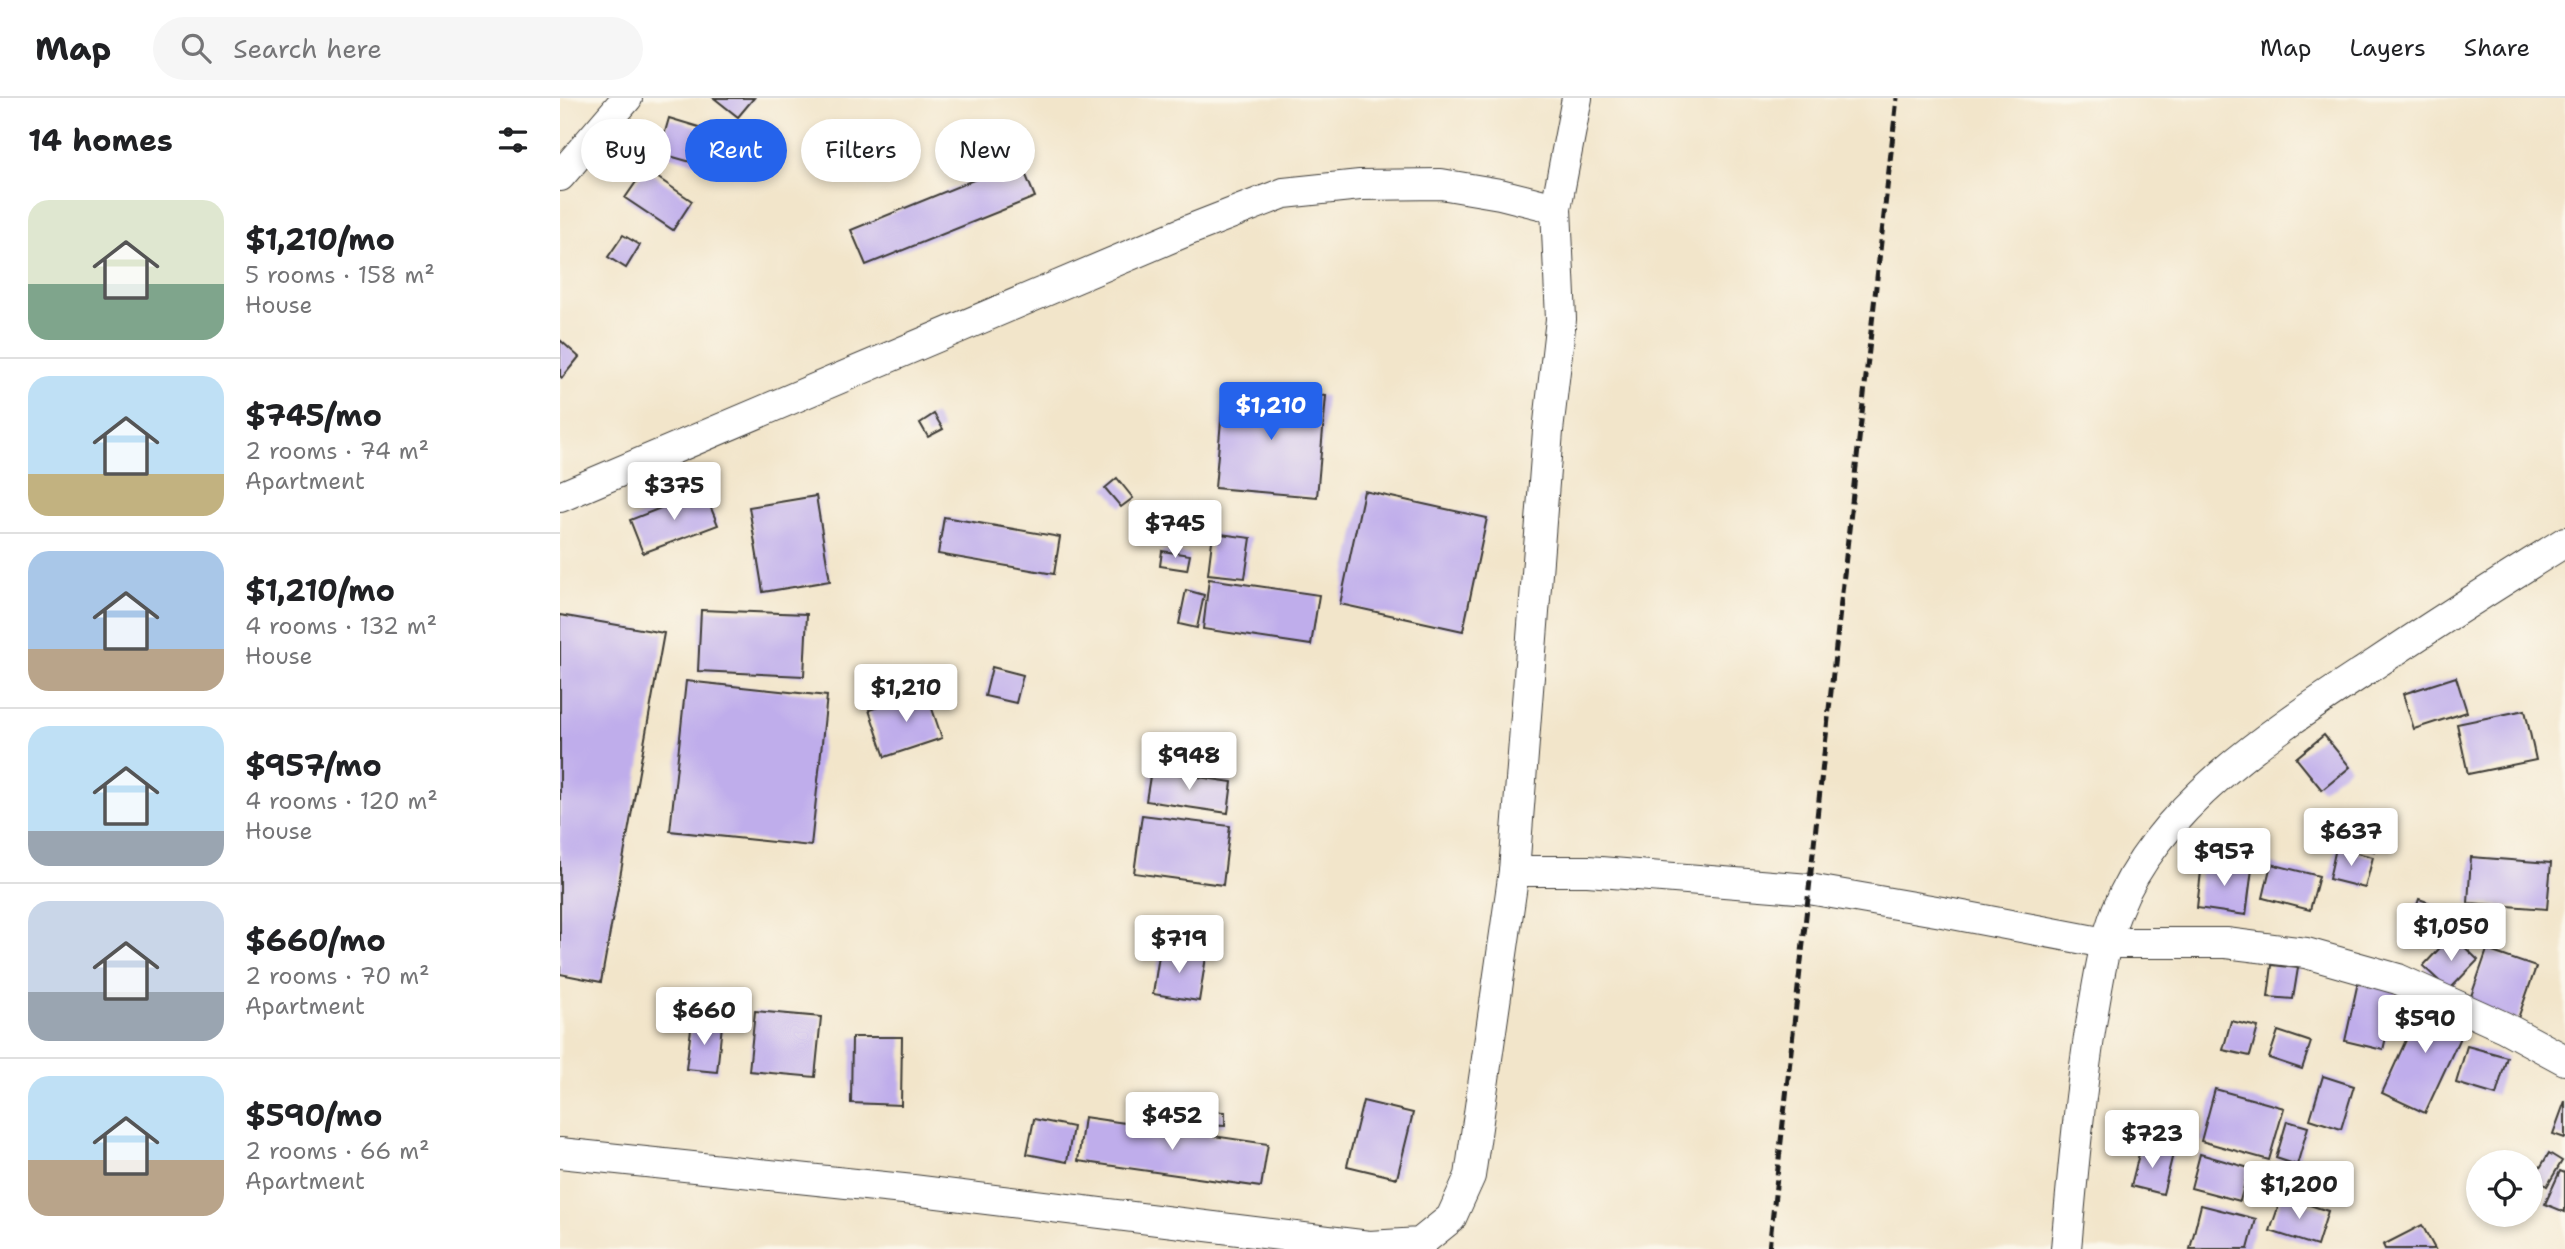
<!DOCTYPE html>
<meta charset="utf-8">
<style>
:root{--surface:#fff;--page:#f6f6f6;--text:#202124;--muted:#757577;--line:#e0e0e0;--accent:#2563eb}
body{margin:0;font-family:"Shantell Sans",sans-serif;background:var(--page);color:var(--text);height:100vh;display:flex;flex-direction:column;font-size:26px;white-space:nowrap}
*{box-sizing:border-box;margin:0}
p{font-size:23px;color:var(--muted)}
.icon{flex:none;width:38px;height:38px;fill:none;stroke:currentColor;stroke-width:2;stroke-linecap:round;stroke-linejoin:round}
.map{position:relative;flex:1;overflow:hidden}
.details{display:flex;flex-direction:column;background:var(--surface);width:560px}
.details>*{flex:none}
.top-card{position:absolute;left:21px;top:21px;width:665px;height:63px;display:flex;gap:14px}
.tools{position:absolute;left:1906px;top:1052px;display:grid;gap:14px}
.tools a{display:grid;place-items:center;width:77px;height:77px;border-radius:50%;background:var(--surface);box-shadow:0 4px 10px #0003;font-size:35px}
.price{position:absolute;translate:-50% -60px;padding:0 16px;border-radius:7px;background:#fff;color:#222;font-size:23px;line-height:46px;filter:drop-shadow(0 2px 4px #0008)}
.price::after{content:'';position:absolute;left:50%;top:42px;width:21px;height:16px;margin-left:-10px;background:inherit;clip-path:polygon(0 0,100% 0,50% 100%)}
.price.current{background:var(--accent);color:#fff}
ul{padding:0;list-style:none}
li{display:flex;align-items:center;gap:21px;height:175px;padding:0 28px}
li+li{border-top:2px solid var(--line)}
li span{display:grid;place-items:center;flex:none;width:196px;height:140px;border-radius:21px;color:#555}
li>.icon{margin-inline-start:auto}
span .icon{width:84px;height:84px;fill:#fffc;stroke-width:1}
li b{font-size:30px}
h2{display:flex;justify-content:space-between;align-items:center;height:84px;padding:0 28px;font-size:30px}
.pill{padding:0 24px;border-radius:32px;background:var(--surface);box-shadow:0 4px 10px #0003;font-size:24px;line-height:63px}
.pill.current{background:var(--accent);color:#fff}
header{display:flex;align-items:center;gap:42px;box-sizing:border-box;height:98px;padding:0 35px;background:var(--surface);border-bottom:2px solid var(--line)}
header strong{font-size:33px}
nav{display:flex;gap:38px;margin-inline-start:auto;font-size:24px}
.search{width:490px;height:63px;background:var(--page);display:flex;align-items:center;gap:18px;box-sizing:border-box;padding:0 24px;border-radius:38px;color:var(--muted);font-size:26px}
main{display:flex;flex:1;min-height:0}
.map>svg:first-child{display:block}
</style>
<header>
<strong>Map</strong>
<div class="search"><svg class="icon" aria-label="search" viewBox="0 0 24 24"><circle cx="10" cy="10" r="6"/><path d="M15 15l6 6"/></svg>Search here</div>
<nav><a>Map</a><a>Layers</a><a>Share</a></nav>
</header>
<main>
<section class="details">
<h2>14 homes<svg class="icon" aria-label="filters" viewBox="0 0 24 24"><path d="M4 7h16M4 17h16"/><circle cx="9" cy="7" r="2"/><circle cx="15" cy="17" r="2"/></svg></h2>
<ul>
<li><span style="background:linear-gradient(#dfe7d0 60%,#7fa58c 0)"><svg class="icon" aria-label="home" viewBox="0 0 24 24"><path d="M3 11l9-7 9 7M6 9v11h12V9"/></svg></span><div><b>$1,210/mo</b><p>5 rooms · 158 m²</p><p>House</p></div></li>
<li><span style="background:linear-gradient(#bfe0f5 70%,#c2b280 0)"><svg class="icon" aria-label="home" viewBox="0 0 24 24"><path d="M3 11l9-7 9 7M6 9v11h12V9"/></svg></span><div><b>$745/mo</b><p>2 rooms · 74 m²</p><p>Apartment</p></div></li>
<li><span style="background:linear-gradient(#a9c7e8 70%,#b9a48a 0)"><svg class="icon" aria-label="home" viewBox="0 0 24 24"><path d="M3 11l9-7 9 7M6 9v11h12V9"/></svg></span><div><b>$1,210/mo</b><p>4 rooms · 132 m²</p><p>House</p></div></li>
<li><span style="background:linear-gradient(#bfe0f5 75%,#9aa5b1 0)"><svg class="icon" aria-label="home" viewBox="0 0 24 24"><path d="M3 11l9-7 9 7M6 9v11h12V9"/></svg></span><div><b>$957/mo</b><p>4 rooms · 120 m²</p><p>House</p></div></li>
<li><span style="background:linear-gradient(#c9d6e8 65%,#9aa5b1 0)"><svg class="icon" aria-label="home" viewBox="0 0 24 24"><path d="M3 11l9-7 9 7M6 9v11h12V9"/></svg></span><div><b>$660/mo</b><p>2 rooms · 70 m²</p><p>Apartment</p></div></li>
<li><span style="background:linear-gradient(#bfe0f5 60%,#b9a48a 0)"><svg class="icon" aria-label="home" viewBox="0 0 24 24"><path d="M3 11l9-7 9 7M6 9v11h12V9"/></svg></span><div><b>$590/mo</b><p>2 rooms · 66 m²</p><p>Apartment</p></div></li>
</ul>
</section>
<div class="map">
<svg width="2005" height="1151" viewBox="0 0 2005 1151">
<rect width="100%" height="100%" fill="#fbf7ec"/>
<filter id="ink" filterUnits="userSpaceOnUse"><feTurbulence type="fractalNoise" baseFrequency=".0143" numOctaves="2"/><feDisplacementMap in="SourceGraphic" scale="14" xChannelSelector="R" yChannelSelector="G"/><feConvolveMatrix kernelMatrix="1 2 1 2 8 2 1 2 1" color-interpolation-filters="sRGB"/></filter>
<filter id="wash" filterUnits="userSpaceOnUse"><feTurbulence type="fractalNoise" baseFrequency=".00686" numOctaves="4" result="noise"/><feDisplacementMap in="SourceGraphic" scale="28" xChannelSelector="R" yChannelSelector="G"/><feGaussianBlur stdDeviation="1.57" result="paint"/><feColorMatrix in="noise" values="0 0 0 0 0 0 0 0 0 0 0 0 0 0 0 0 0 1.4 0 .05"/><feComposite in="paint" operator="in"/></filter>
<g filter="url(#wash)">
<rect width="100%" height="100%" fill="#f2e5ca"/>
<g id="blocks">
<g fill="#bfadeb">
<path d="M154,0H194L178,19Z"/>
<path d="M109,20L162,36L152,70L99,55Z"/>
<path d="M460,63L475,99L306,167L291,132Z"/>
<path d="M85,71L132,103L113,132L65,100Z"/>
<path d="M63,137L80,147L66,170L48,159Z"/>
<path d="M0,242L19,259L2,280L0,278Z"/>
<path d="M664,289L766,298L757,399L655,390Z"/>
<path d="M374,316L383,331L368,339L360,325Z"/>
<path d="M557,380L573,400L561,409L545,390Z"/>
<path d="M144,393L158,427L83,455L70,422Z"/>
<path d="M804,393L927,420L903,533L780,506Z"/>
<path d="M256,398L270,483L203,494L189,409Z"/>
<path d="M384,419L500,439L494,476L378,456Z"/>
<path d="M653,435L691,440L685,480L648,476Z"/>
<path d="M602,453L630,457L627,472L600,468Z"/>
<path d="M649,481L759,497L751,547L643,531Z"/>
<path d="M626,492L644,497L637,530L619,526Z"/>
<path d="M141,512L247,516L244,578L138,573Z"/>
<path d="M0,517L104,535L41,884L0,876Z"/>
<path d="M432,569L463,577L456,605L425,598Z"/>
<path d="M1896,579L1907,614L1854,631L1843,596Z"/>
<path d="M126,583L267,598L251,748L110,733Z"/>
<path d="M366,593L382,640L325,659L309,612Z"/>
<path d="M1965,612L1976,662L1908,676L1897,626Z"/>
<path d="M1764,637L1790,669L1762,692L1736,660Z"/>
<path d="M591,672L672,684L668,715L586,703Z"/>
<path d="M1807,716L1828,727L1814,753L1793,741Z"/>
<path d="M582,717L670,728L663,787L574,775Z"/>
<path d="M1776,750L1813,759L1805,790L1769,781Z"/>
<path d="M1911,759L1991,765L1987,811L1908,805Z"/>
<path d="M1642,764L1692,771L1686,817L1637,810Z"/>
<path d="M1711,766L1759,778L1750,812L1703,800Z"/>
<path d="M1859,801L1887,811L1876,841L1849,831Z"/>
<path d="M1892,837L1918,862L1889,892L1863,868Z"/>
<path d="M600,851L646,859L639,903L593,896Z"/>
<path d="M1927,852L1976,869L1957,923L1908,907Z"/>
<path d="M1712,867L1738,870L1733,901L1708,899Z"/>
<path d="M1798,884L1837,893L1823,952L1785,943Z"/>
<path d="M1865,900L1909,920L1865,1015L1822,995Z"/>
<path d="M195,913L261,919L255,979L189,973Z"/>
<path d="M132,923L162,927L157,974L126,971Z"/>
<path d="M1671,923L1698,929L1690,958L1663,952Z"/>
<path d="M1718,933L1751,944L1742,971L1709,960Z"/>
<path d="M292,939H342L341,1007L291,1005Z"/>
<path d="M1907,948L1947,959L1936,997L1896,985Z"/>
<path d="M1763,978L1794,988L1781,1031L1750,1021Z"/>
<path d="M1655,991L1724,1010L1709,1062L1641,1043Z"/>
<path d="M803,1003L853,1015L837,1080L787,1068Z"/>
<path d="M2005,1003V1040L1993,1036Z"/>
<path d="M628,1013L665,1014V1028L627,1026Z"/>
<path d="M524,1019L708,1046L701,1089L518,1063Z"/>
<path d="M474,1021L513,1029L507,1064L467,1056Z"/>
<path d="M1727,1023L1748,1029L1737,1067L1716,1060Z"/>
<path d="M1581,1048L1613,1056L1603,1096L1571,1088Z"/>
<path d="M1989,1055L2002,1063L1987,1088L1974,1080Z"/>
<path d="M1640,1056L1689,1070L1680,1103L1631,1090Z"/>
<path d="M2000,1073L2005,1075V1114L1985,1106Z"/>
<path d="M1722,1098L1768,1113L1757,1148L1710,1133Z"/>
<path d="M1641,1107L1696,1121L1688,1151H1630Z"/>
<path d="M1862,1127L1875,1151H1825L1823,1147Z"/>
</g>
</g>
</g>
<g filter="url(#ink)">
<use href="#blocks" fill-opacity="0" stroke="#3c3a36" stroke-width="2"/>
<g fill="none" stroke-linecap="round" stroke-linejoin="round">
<defs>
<g id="minor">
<path d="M0,78L67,0"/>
<path d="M0,399L629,132L724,95L800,87L881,86L940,96L996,110"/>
<path d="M954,773H1028L1249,791L1382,814L1545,845H1666L1746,855L1838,881L1944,929L2005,962"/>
<path d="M0,1055L353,1092L809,1148L860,1145L891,1120L910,1078L954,773L988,333L1001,221L996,110L1017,0"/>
<path d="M1506,1151C1513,1072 1520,993 1533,914C1539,879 1544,845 1557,812C1599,706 1718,630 1809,570C1873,527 1939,485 2005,444"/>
</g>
</defs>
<use href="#minor" stroke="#3c3a36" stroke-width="32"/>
<use href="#minor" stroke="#fff" stroke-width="30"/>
<path stroke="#1c1c1c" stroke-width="5" stroke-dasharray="10 5" stroke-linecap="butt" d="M1209,1151L1337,0"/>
</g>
</g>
</svg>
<div class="tools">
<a><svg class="icon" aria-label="locate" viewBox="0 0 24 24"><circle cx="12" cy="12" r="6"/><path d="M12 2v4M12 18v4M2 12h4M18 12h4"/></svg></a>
</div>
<b class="price current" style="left:711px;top:344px">$1,210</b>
<b class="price" style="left:114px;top:424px">$375</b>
<b class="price" style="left:615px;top:462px">$745</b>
<b class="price" style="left:346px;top:626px">$1,210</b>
<b class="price" style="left:629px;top:694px">$948</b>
<b class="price" style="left:1791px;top:770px">$637</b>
<b class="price" style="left:1664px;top:790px">$957</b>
<b class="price" style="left:1891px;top:865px">$1,050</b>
<b class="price" style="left:619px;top:877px">$719</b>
<b class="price" style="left:144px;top:949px">$660</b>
<b class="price" style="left:1865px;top:957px">$590</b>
<b class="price" style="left:612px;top:1054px">$452</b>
<b class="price" style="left:1592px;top:1072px">$723</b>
<b class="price" style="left:1739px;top:1123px">$1,200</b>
<div class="top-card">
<a class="pill">Buy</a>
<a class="pill current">Rent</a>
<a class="pill">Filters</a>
<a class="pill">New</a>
</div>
</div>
</main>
